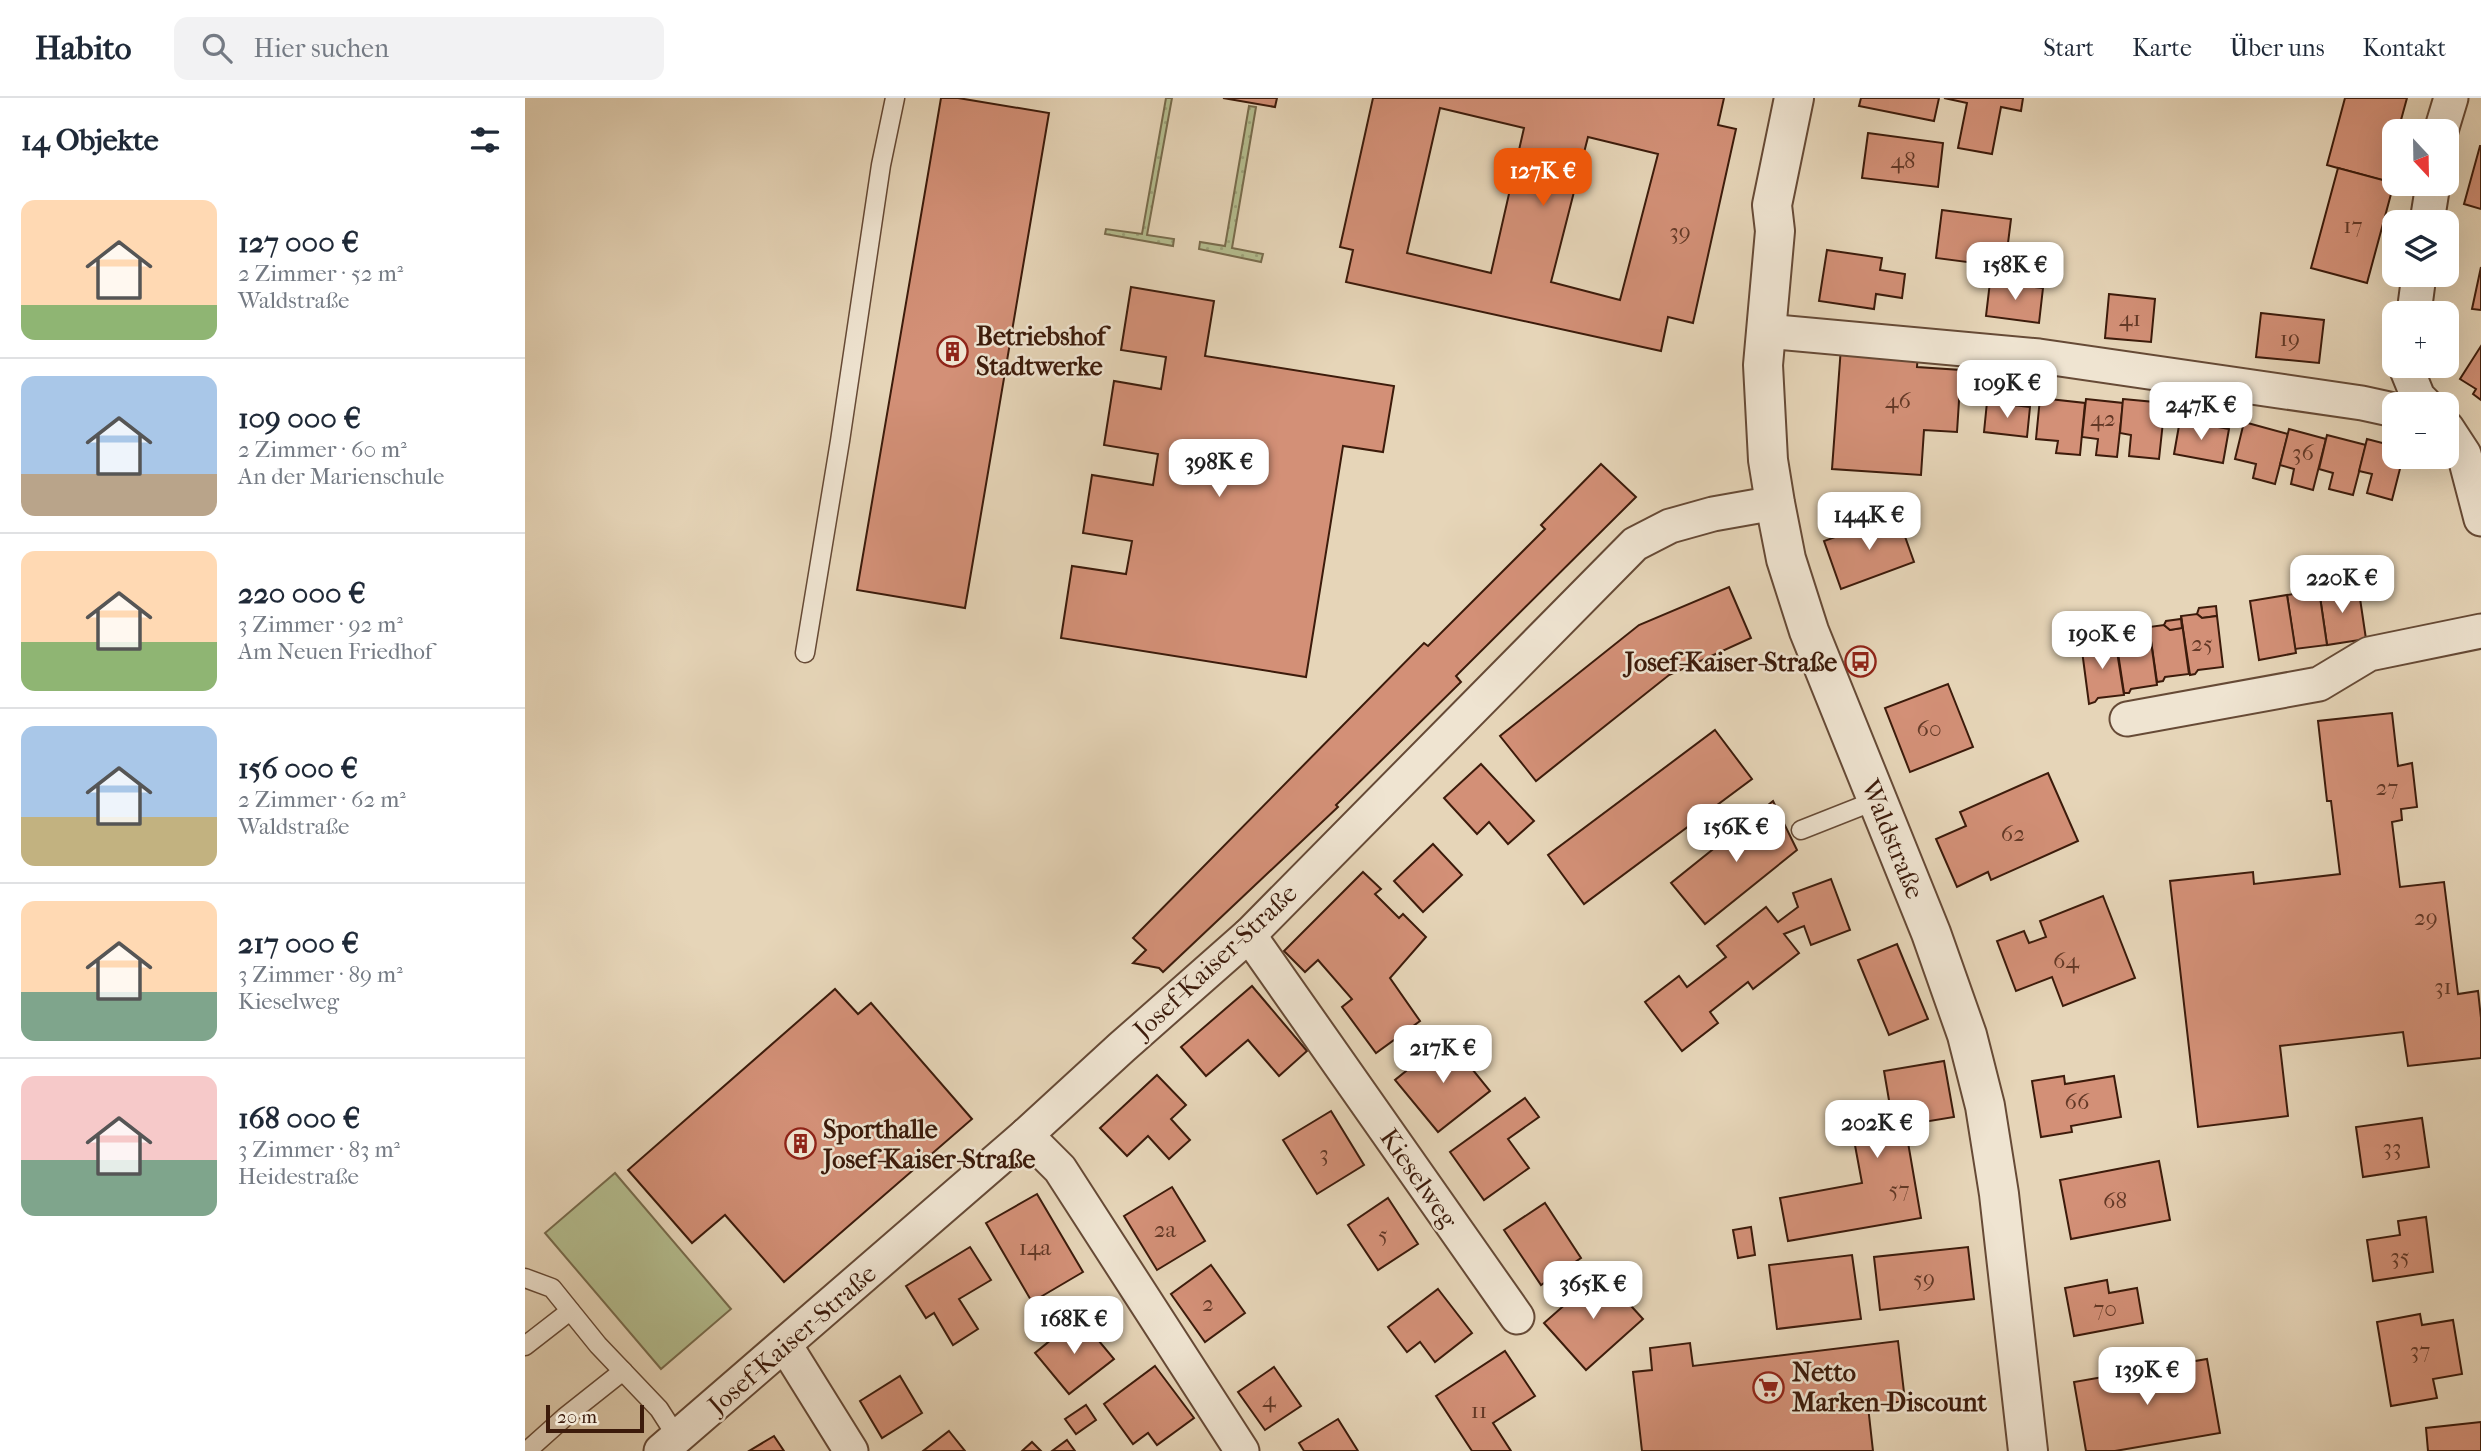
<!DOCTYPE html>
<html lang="de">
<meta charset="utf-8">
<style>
:root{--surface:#fff;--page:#f2f2f3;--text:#1f2937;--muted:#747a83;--line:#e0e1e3;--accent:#ea580c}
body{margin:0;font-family:"IM FELL French Canon",serif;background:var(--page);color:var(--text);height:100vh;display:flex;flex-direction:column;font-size:26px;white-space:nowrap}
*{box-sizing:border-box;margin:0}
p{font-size:23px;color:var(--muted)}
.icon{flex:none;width:38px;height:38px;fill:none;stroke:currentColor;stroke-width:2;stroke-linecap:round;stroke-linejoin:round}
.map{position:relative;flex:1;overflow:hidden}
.drawer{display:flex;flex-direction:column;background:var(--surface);width:525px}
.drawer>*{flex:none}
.needle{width:46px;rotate:158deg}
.fabs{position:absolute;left:1857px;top:21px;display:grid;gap:14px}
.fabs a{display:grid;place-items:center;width:77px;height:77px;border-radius:14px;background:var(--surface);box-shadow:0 7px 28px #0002;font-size:35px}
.scale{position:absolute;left:21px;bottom:18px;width:98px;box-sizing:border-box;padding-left:7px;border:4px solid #3c1b0b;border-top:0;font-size:19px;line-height:24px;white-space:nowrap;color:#3c1b0b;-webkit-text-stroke:5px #efe4d1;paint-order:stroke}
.price{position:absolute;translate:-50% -60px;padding:0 16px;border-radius:14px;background:#fff;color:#222;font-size:23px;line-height:46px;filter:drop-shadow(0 2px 4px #0008)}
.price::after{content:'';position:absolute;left:50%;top:42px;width:21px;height:16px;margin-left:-10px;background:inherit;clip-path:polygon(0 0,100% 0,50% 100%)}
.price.active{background:var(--accent);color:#fff}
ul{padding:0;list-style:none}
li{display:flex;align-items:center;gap:21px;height:175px;padding:0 21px}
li+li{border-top:2px solid var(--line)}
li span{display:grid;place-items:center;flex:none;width:196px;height:140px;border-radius:14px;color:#555}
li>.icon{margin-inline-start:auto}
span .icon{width:84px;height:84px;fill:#fffc;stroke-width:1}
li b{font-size:30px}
h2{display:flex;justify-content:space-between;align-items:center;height:84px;padding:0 21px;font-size:30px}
header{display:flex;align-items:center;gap:42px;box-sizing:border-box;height:98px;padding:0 35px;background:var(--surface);border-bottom:2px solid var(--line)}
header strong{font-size:33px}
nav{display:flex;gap:38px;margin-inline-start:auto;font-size:24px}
.search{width:490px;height:63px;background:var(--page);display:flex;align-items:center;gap:18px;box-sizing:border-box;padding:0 24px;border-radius:14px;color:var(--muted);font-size:26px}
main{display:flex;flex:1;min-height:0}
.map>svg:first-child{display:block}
</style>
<header>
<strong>Habito</strong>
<div class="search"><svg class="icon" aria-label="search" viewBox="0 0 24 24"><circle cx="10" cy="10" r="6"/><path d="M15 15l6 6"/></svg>Hier suchen</div>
<nav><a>Start</a><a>Karte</a><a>Über uns</a><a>Kontakt</a></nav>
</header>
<main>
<section class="drawer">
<h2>14 Objekte<svg class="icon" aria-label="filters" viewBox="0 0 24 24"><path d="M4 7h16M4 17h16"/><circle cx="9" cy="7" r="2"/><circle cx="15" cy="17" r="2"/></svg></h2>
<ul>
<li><span style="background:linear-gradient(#ffd9b3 75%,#8fb573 0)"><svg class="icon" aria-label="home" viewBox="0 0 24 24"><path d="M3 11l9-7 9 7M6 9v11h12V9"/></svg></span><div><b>127 000 €</b><p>2 Zimmer · 52 m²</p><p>Waldstraße</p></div></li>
<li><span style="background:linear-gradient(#a9c7e8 70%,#b9a48a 0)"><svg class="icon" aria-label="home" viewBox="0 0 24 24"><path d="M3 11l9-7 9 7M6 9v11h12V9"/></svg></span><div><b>109 000 €</b><p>2 Zimmer · 60 m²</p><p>An der Marienschule</p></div></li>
<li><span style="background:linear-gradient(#ffd9b3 65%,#8fb573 0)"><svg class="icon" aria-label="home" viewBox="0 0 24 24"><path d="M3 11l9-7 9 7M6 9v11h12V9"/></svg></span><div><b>220 000 €</b><p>3 Zimmer · 92 m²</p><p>Am Neuen Friedhof</p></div></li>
<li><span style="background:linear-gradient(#a9c7e8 65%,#c2b280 0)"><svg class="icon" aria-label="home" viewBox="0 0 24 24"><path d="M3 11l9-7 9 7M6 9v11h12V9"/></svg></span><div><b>156 000 €</b><p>2 Zimmer · 62 m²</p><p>Waldstraße</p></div></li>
<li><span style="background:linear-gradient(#ffd9b3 65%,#7fa58c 0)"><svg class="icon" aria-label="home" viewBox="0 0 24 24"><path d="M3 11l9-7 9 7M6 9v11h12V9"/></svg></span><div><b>217 000 €</b><p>3 Zimmer · 89 m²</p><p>Kieselweg</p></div></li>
<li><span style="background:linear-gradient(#f6c9c9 60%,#7fa58c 0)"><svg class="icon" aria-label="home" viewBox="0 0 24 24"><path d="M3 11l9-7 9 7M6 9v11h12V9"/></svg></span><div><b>168 000 €</b><p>3 Zimmer · 83 m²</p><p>Heidestraße</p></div></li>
</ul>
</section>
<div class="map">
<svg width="1956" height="1353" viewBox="0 0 1956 1353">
<defs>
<pattern id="park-dots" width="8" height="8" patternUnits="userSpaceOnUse" patternTransform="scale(1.75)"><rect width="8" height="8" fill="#b4bd8f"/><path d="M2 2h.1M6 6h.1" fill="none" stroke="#9ca27a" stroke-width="1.8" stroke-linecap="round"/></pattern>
</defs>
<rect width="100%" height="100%" fill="#e6d5b8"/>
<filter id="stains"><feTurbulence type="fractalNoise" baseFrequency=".00286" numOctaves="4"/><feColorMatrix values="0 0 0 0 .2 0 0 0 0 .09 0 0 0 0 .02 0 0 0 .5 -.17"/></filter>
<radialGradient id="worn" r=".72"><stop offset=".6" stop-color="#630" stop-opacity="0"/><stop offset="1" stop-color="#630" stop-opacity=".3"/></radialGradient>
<path fill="#b4bd8f" stroke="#786c4d" stroke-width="2" d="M90,1075L206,1211L136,1271L20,1135Z"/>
<g fill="url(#park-dots)" stroke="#786c4d" stroke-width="2">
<path d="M641,0H647L622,137L649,141L648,148L580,136L581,131L617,136Z"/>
<path d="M724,8L731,9L707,150L738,156L736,164L674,151L675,144L700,148Z"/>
</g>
<g fill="#d39077" stroke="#3c1b0b" stroke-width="2" fill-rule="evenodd">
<path d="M416,0H433L524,15L440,510L332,492Z"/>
<path d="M698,0H752L750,9Z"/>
<path d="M848,0H1199L1193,27L1211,31L1168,225L1143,219L1136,253L821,184L828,152L815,149ZM915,10L999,30L966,175L882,155ZM1063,39L1133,56L1095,202L1026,184Z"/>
<path d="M1336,0H1414L1409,23L1334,8Z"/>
<path d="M1498,0L1496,13L1476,9L1467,56L1433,50L1442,5L1419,0Z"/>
<path d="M1820,0H1882L1873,33H1869V48L1860,83L1802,67Z"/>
<path d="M1343,35L1418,45L1413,89L1337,80Z"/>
<path d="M1955,48H1956V111L1939,106Z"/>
<path d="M1813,70L1869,85L1842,185L1786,170Z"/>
<path d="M1417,112L1486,121L1480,169L1411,160Z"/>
<path d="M1302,152L1357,160L1355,172L1380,176L1377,200L1351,196L1349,211L1294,203Z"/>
<path d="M1956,169V212L1947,211Z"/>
<path d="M1465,184L1518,190L1514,225L1461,218Z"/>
<path d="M606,189L689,203L680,258L869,288L858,354L818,348L781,579L536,540L547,468L601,476L607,443L558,435L567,377L628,387L633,356L579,347L589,283L636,291L641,259L596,252Z"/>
<path d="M1584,196L1630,201L1626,244L1580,240Z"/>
<path d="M1736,215L1799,222L1794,265L1731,259Z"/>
<path d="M1956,248V302L1948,296L1951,291L1935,281Z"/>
<path d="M1316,249L1393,255L1392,269L1436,272L1432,334L1399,332L1396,377L1307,371Z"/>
<path d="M1515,300L1560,305L1555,357L1531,355L1533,343L1511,341Z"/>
<path d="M1561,301L1598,305L1592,359L1571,357L1573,341L1557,339Z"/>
<path d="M1598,301L1640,305L1634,361L1604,358L1606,337L1595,335Z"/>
<path d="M1462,304L1505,309L1502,339L1459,334Z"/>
<path d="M1655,322L1704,331L1698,365L1649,356Z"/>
<path d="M1719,324L1763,336L1750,386L1728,380L1731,366L1710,361Z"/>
<path d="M1764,331L1801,341L1788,392L1766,386L1769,371L1755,367Z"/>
<path d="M1802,337L1841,347L1828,397L1804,391L1808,375L1794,371Z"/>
<path d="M1842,341L1869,348V359H1878L1867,402L1842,395L1847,376L1834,373Z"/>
<path d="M1076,366L1111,399L931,578L936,584L811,707L813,709L638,874L634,870L608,865L621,852L608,840L899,545L903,548L1020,431L1016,427Z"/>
<path d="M1372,416L1389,464L1316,491L1299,443Z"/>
<path d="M1833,487L1841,541L1802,547L1794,492Z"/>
<path d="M1204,489L1226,540L1144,577L1011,683L975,638L1114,527Z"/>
<path d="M1794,492L1802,547L1770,551L1762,497Z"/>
<path d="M1762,497L1771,555L1734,562L1725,503Z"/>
<path d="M1691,508L1692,518L1677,520L1672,516L1674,510Z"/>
<path d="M1672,516L1677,520L1692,518L1698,569L1673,572L1670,576L1665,577L1656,518Z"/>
<path d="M1656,518L1664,576L1640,579L1638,583L1632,584L1624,529L1639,527L1645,532L1657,530Z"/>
<path d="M1656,521L1657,530L1645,532L1639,527L1641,523Z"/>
<path d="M1623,529H1624L1632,587L1606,591L1604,595H1599L1590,535H1593V539L1606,537L1612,542L1624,541Z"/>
<path d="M1623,532L1624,541L1612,542L1606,537L1608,533Z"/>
<path d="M1589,535L1599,597L1573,600L1570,604L1564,606L1556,545L1570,543L1578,549L1590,548Z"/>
<path d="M1589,535L1590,548L1578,549L1570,543L1572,538Z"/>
<path d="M1423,586L1448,649L1385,674L1360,610Z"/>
<path d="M1867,615L1873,668L1887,665L1892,709L1876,711L1877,722L1867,724L1875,789L1919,784L1933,896L1953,893L1956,920V960L1883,968L1878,934L1755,948L1763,1018L1673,1029L1645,783L1728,774L1729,786L1815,776L1806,703H1802L1793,623Z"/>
<path d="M1190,632L1227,681L1059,806L1023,757Z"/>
<path d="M956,666L1009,723L983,746L964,724L952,736L919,700Z"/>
<path d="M1523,675L1553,743L1466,782L1463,774L1432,789L1411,741L1441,728L1435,714Z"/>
<path d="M1248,703L1272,752L1180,826L1146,785Z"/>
<path d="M908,746L937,777L898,814L869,783Z"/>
<path d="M838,774L856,791L850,796L874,820L878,816L901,839L865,880L895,923L851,955L817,909L827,901L793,862L780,874L759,853Z"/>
<path d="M1306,781L1325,832L1286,847L1279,828L1259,836L1274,855L1228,891L1223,884L1185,914L1193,925L1157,953L1120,904L1154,878L1162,889L1201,859L1192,848L1241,809L1253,824L1273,809L1268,795Z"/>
<path d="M1578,798L1610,880L1538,908L1527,879L1491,893L1472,843L1499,833L1504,845L1521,839L1515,823Z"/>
<path d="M1372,846L1403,921L1364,937L1333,862Z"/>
<path d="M727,888L782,953L754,978L723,942L681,978L656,949Z"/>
<path d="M310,891L333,916L346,905L447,1021L259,1184L200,1117L167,1145L103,1072Z"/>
<path d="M922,940L965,993L913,1034L870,982Z"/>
<path d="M1419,963L1429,1019L1380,1027L1396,1120L1263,1143L1255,1100L1337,1085L1324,1015L1365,1008L1359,973Z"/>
<path d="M632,977L661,1007L646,1021L665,1042L644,1061L623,1038L602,1058L575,1030Z"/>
<path d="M1539,978L1540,986L1589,978L1596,1019L1546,1028L1547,1034L1516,1039L1507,983Z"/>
<path d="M1000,1000L1014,1019L983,1041L1004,1070L959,1102L925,1054Z"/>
<path d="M806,1013L839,1067L792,1096L758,1042Z"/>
<path d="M1897,1020L1904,1069L1838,1079L1831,1029Z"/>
<path d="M1634,1063L1645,1122L1546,1141L1535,1082Z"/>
<path d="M647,1089L680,1143L632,1172L599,1118Z"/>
<path d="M512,1096L558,1174L507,1204L461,1125Z"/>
<path d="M863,1100L893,1146L853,1172L823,1127Z"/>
<path d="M1020,1105L1056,1160L1016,1187L979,1132Z"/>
<path d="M1901,1119L1908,1174L1848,1183L1842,1142L1875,1137L1873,1123Z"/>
<path d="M1226,1129L1230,1157L1213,1160L1208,1132Z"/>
<path d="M445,1149L466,1182L434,1201L453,1231L428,1247L409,1215L401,1220L381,1188Z"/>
<path d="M1443,1149L1449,1201L1355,1212L1349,1159Z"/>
<path d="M1327,1157L1336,1221L1252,1231L1244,1167Z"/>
<path d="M686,1167L720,1215L680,1244L646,1196Z"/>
<path d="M1076,1175L1118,1221L1061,1272L1019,1225Z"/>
<path d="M1582,1182L1584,1195L1612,1190L1618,1225L1549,1238L1540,1190Z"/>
<path d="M913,1191L947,1235L910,1264L895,1244L882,1254L863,1229Z"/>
<path d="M1895,1216L1897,1227L1928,1222L1937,1276L1908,1281L1912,1300L1866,1308L1852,1224Z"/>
<path d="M554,1219L589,1261L544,1296L510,1255Z"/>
<path d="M1373,1243L1380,1303L1343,1308L1348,1353H1117L1108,1274L1127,1272L1125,1250L1165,1245L1168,1268Z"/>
<path d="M980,1253L1010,1298L968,1325L986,1353H947L911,1298Z"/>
<path d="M1682,1261L1695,1335L1590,1353H1561L1549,1284Z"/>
<path d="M630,1268L669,1320L632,1347L623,1335L608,1346L579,1306Z"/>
<path d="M749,1269L776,1308L740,1332L713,1294Z"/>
<path d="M375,1278L397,1315L357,1340L335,1303Z"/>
<path d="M561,1307L571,1322L551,1336L540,1321Z"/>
<path d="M813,1321L833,1353H779L774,1345Z"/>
<path d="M1956,1324V1353H1903L1901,1330Z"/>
<path d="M424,1333L440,1353H398Z"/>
<path d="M249,1338L259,1353H224Z"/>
<path d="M542,1342L550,1353H527Z"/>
<path d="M507,1344L516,1353H497Z"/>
</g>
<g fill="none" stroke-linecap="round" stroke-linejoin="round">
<defs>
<g id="service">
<path d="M280,555L315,343L356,67L370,0"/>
<path d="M1276,732L1352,702"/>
<path d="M0,1180L27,1190L73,1247L134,1311L152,1339"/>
<path d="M0,1248L45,1213"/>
<path d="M2,1353L40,1319L98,1273"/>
</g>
<g id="minor">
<path d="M1916,33L1926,0"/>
<path d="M1902,124L1908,86"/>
<path d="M1889,215L1894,177"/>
<path d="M1240,233L1514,258L1837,305L1869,312"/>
<path d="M1883,268L1882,272L1893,299L1900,306"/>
<path d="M1922,330L1939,356L1956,421"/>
<path d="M1602,621L1794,586L1844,556L1956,533"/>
<path d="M724,837L992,1219"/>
<path d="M501,1037L535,1071L717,1353"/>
<path d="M260,1247L326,1353"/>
<path d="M136,1353L501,1037L597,949L724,837L1110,446L1145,428L1188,416L1250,405"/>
</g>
<path id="tertiary" d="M1269,0L1247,107L1250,133L1238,267L1243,362L1250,405L1261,461L1284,533L1406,835L1442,937L1460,1008L1474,1096L1503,1353"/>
</defs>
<use href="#service" stroke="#664a36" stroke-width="21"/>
<use href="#minor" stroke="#664a36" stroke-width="37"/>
<use href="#tertiary" stroke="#664a36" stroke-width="42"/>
<use href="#service" stroke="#efe4d1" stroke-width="18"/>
<use href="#minor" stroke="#efe4d1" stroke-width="33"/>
<use href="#tertiary" stroke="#efe4d1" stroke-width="38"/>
</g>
<defs>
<symbol id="building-ring" viewBox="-11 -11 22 22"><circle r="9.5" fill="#efe4d1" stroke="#8f2418" stroke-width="1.5"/><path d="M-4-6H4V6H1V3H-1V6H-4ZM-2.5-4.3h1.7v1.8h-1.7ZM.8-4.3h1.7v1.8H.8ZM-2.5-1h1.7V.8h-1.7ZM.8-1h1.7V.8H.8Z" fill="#8f2418"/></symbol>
<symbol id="bus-ring" viewBox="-11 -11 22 22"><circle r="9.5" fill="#efe4d1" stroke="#8f2418" stroke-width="1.5"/><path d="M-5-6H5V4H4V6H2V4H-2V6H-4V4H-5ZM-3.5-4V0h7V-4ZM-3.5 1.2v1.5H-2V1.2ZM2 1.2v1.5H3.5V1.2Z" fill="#8f2418"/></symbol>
<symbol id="supermarket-ring" viewBox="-11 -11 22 22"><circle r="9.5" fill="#efe4d1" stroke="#8f2418" stroke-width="1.5"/><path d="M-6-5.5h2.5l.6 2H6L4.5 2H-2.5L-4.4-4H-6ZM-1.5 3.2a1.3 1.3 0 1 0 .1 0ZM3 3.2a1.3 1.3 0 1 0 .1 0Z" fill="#8f2418"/></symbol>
</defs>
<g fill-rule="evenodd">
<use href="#building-ring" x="410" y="236" width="35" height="35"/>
<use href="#bus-ring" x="1318" y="546" width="35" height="35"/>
<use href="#building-ring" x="258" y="1028" width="35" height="35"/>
<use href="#supermarket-ring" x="1226" y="1272" width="35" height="35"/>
</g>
<g text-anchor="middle" stroke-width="5" stroke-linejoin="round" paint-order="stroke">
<g font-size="23" fill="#623826">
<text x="1378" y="70">48</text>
<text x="1828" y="135">17</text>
<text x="1155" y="141">39</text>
<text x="1605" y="228">41</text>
<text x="1765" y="248">19</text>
<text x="1373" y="310">46</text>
<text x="1578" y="328">42</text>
<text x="1778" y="362">36</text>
<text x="1677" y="553">25</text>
<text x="1404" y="638">60</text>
<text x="1862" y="697">27</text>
<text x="1488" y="743">62</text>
<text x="1901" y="827">29</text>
<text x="1541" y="870">64</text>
<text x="1918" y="896">31</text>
<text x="1552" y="1011">66</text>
<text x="1867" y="1057">33</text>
<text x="799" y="1063">3</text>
<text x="1374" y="1099">57</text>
<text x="1590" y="1110">68</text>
<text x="640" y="1139">2a</text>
<text x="858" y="1144">5</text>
<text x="510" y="1157">14a</text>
<text x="1875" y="1166">35</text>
<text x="1399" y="1188">59</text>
<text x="683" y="1213">2</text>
<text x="1580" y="1218">70</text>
<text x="1895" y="1260">37</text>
<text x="744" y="1309">4</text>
<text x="954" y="1320">11</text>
</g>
<g font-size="26" font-weight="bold" fill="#3c1b0b" stroke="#efe4d1" text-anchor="start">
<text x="451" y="247">Betriebshof<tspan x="451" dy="30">Stadtwerke</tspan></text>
<text x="1312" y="573" text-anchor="end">Josef-Kaiser-Straße</text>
<text x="298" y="1040">Sporthalle<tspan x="298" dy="30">Josef-Kaiser-Straße</tspan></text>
<text x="1267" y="1283">Netto<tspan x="1267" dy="30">Marken-Discount</tspan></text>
</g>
<g font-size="26" fill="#3c1b0b" stroke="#efe4d1">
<text transform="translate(1368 741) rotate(68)" y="9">Waldstraße</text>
<text transform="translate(690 863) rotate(-43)" y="9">Josef-Kaiser-Straße</text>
<text transform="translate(894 1080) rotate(55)" y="9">Kieselweg</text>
<text transform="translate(267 1241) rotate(-41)" y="9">Josef-Kaiser-Straße</text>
</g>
</g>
<rect width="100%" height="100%" filter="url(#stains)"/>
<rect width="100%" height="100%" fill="url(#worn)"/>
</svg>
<div class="fabs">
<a><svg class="needle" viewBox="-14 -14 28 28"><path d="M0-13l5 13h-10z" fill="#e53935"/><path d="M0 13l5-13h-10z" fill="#747a83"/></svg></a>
<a><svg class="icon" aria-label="layers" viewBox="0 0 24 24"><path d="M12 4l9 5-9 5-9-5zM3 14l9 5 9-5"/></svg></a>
<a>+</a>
<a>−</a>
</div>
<div class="scale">20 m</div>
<b class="price active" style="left:1018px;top:110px">127K €</b>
<b class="price" style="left:1490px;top:204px">158K €</b>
<b class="price" style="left:1482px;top:322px">109K €</b>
<b class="price" style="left:1676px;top:344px">247K €</b>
<b class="price" style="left:694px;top:401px">398K €</b>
<b class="price" style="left:1344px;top:454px">144K €</b>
<b class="price" style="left:1817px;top:517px">220K €</b>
<b class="price" style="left:1577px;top:573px">190K €</b>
<b class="price" style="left:1211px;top:766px">156K €</b>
<b class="price" style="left:918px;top:987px">217K €</b>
<b class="price" style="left:1352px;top:1062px">202K €</b>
<b class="price" style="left:1068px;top:1223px">365K €</b>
<b class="price" style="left:549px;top:1258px">168K €</b>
<b class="price" style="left:1622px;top:1309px">139K €</b>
</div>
</main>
